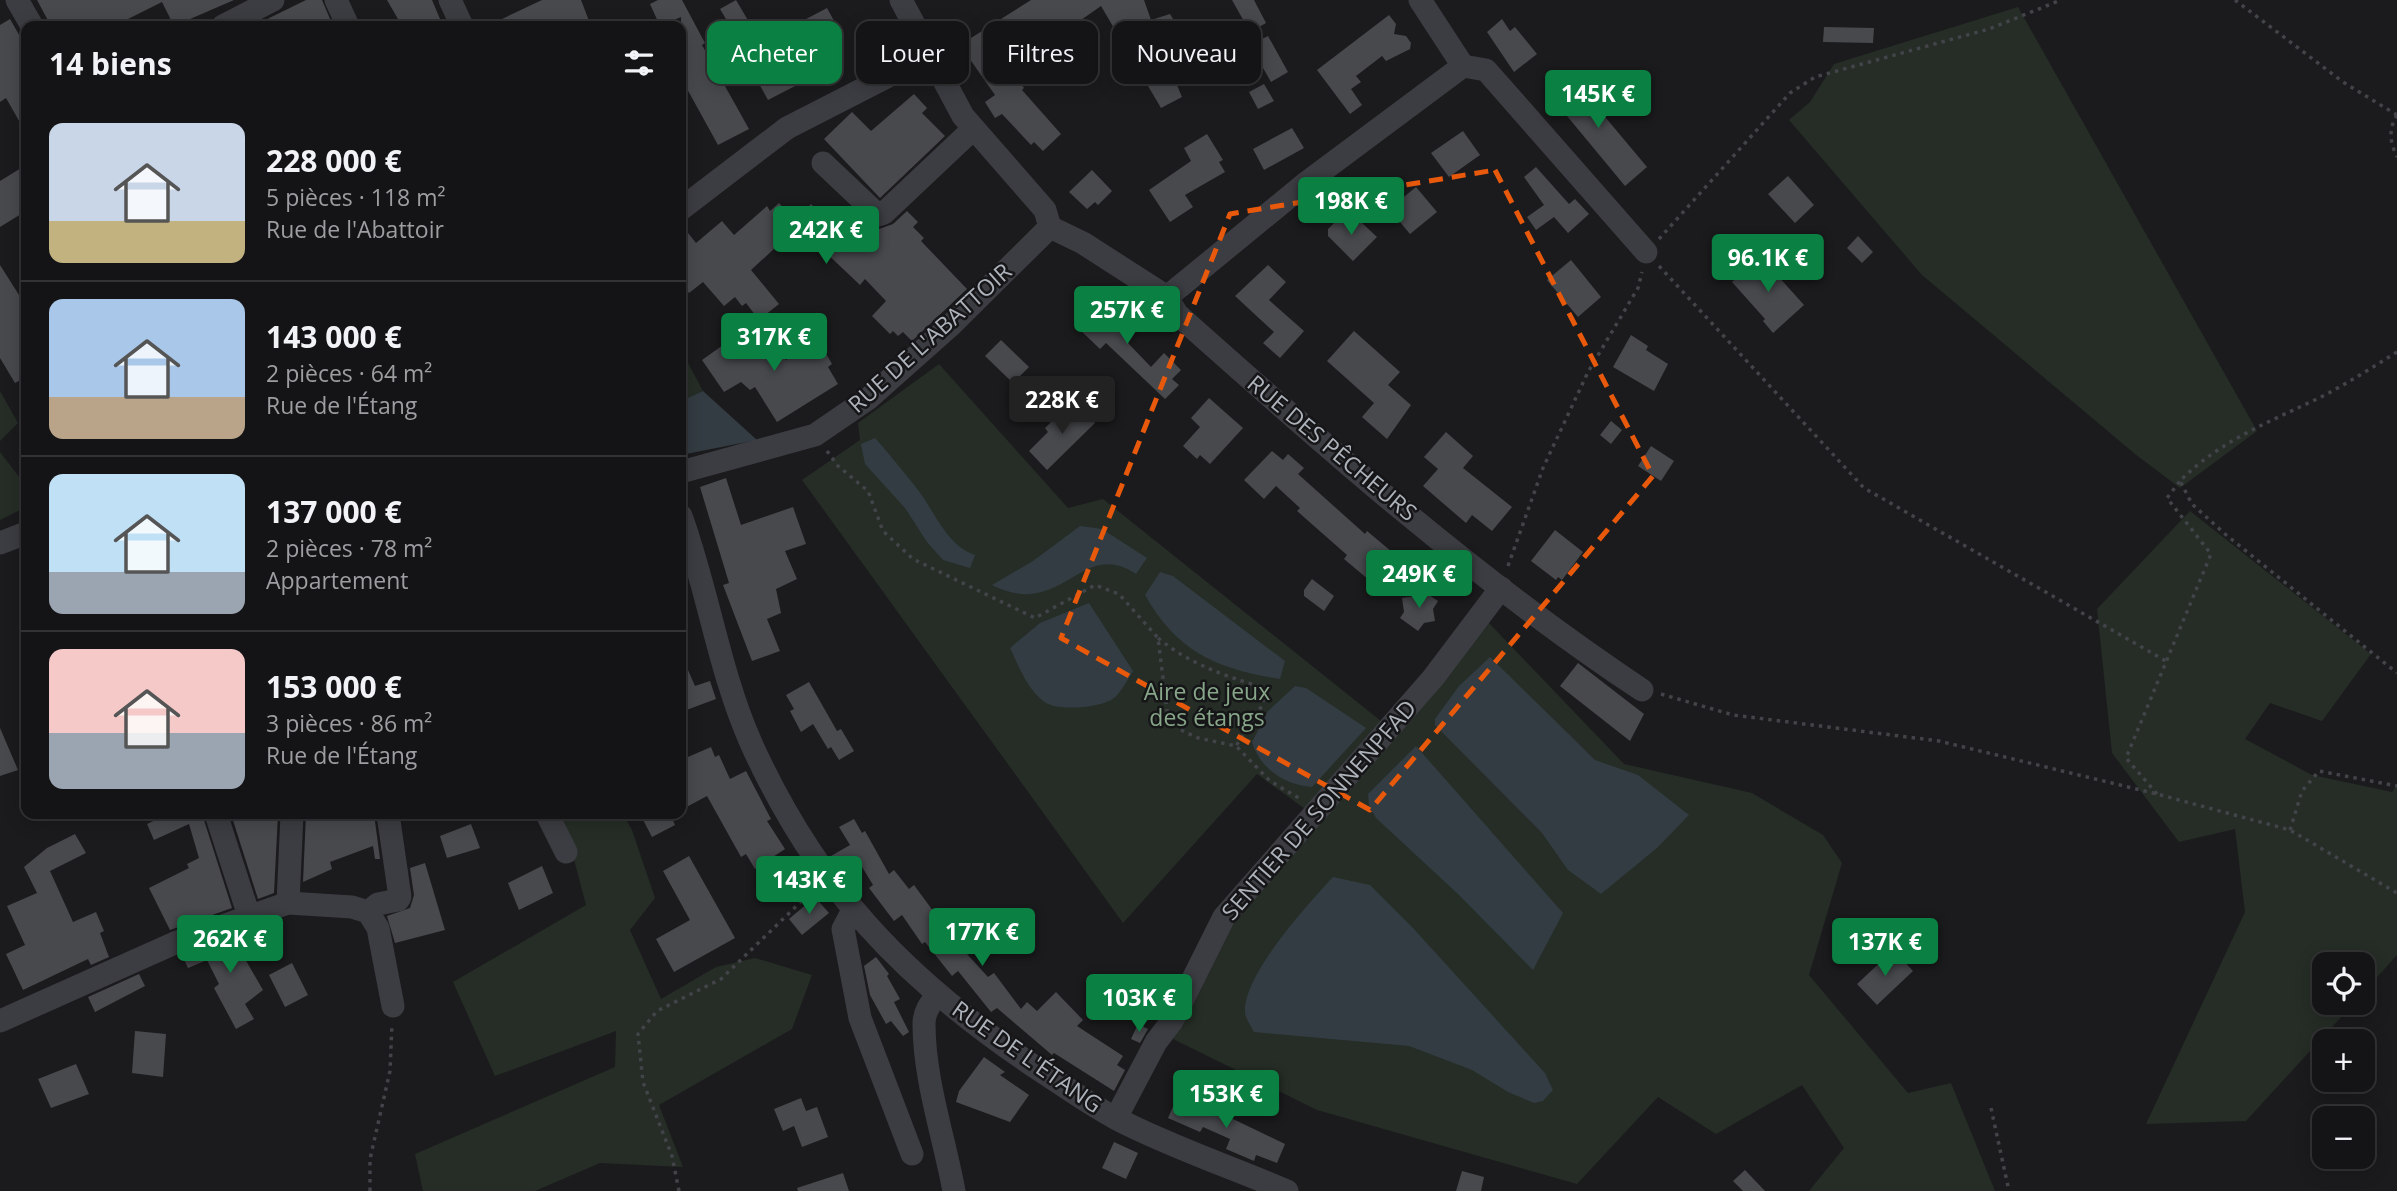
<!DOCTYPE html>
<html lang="fr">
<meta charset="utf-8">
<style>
:root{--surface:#141416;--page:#212123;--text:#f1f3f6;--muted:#9d9ea1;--line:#333335;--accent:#0b8043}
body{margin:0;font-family:"Open Sans",sans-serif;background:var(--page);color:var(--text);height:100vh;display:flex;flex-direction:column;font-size:26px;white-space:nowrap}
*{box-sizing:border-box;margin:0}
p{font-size:23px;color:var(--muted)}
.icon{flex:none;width:38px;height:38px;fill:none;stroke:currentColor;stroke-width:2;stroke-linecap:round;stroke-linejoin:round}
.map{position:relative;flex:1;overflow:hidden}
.sheet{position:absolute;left:21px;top:21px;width:665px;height:798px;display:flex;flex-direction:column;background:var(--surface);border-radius:14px;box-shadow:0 4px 18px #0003,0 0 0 2px var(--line)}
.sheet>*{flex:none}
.banner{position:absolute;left:707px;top:21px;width:665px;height:63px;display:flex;gap:14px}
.fabs{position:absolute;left:2312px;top:952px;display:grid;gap:14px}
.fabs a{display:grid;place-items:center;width:63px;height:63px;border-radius:14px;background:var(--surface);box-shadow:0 4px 18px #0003,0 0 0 2px var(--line);font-size:35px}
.price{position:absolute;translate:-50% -60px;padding:0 16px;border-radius:7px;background:var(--accent);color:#fff;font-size:23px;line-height:46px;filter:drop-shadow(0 2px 4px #0008)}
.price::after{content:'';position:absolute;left:50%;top:42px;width:21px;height:16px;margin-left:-10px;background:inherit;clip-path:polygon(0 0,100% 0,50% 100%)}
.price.on{background:#222;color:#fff}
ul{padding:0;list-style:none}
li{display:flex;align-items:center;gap:21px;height:175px;padding:0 28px}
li+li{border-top:2px solid var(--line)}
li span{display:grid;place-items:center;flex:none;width:196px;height:140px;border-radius:14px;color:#555}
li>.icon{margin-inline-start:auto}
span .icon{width:84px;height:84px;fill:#fffc;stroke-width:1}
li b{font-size:30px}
h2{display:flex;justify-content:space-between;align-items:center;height:84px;padding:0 28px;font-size:30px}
.pill{padding:0 24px;border-radius:14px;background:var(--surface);box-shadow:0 4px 18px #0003,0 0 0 2px var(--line);font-size:24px;line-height:63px}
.pill.on{background:var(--accent);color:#fff}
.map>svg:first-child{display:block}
</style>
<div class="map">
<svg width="2397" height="1191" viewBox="0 0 2397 1191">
<rect width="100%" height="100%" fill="#1b1b1d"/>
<g fill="#252d26">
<path d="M2018,7L2257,431L2180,488L2135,454L1922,275L1789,120L1810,102L1834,64Z"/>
<path d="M681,350L703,391L681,401Z"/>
<path d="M939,364L1068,508L1103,499L1381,721L1305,809L1257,774L1123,923L802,480L860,440L858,423Z"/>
<path d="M0,391L18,423L0,441Z"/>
<path d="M0,452L26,486V507L0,520Z"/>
<path d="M2190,511L2371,654L2322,721L2270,703L2245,739L2312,775L2392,792L2397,785V955L2363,993L2362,964H2324V1003H2354L2246,1121L2146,1124L2245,912L2235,829L2179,842L2112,753L2097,609Z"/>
<path d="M1488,622L1624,764L1752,793L1823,835L1842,863L1809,975L1908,1093L1951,1083L1995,1191H1809L1844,1148L1802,1085L1716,1134L1658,1097L1577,1184L1317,1110L1173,1039L1232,926Z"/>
<path d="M562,814H623L632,830L655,898L630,930L661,999L716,967L755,958L812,975L792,1029L659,1105L683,1167L600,1163L535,1191H423L415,1154L615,1067L616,1031L495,1076L453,982L586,905Z"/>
</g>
<g fill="#333c42">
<path d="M703,391L757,440L681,455V401Z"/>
<path d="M875,438C890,455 904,472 918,490C935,512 947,546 975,555L970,568L943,560L927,542L905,508L865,464L861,444Z"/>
<path d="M1080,526L1102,529L1147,558L1136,574C1080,537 1063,621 992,585L1033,561Z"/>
<path d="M1160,572L1173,576L1285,661L1280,679C1217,669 1177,652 1145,595Z"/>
<path d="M1089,603L1133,671C1128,679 1122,691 1114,698C1102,708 1059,711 1046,703C1028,691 1019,667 1010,648L1040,623Z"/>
<path d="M1490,657L1595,760L1638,775L1689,815L1657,848L1601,894L1568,870L1542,833L1435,725V719L1459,686Z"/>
<path d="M1295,686L1306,688L1366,728L1312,787C1285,785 1260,769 1252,742L1268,711Z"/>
<path d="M1416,746L1563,913L1533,970L1458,894L1376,818L1369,806L1368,794Z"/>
<path d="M1333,877L1370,885L1413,928L1545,1073L1553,1090L1543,1101L1534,1103L1508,1092L1472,1070L1409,1046L1254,1032C1251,1026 1245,1018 1245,1012C1243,975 1308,904 1333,877Z"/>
</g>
<g fill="#48494d">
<path d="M37,0H234L174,26L162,2L114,26H51Z"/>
<path d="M306,0H322L333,26H253Z"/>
<path d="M387,0H432L443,26H402Z"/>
<path d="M542,0H581L591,26H487Z"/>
<path d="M658,0H682L705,43L702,45L749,129L718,145L681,78V17L660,26L650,4Z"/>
<path d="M736,0L749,22L733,31L720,9Z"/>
<path d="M1031,0H1144L1151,20L1170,14L1191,49L1168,64L1182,97L1161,108L1101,6L1011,69L1024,88L1022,90L1061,134L1043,151L1034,142L1031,145L1002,114L995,118L985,102L995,95L960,45Z"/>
<path d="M1232,0H1254L1266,23L1250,32Z"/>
<path d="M827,8L844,39L830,47L826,39L804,51L791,27Z"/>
<path d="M1389,15L1396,24L1394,34L1406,36L1411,43L1410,49L1386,61L1382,56L1356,76L1361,82L1351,89L1362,105L1350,114L1317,70Z"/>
<path d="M10,19L26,47V133L6,98L0,102V25Z"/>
<path d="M1502,19L1510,31L1515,27L1537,54L1514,72L1487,32Z"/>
<path d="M1824,27L1874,28L1873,43L1823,42Z"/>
<path d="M1268,36L1288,72L1271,82L1250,45Z"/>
<path d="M772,55L782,75L790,72L797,85L768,100L750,67Z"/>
<path d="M1570,75L1647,167L1625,186L1548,93Z"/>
<path d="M1264,84L1274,101L1258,109L1249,92Z"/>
<path d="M914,94L927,108L922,113L945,136L880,198L824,139L852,112L871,131Z"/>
<path d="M1292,128L1304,148L1264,170L1253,149Z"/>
<path d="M1463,131L1480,155L1449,177L1431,153Z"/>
<path d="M1207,134L1223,160L1219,162L1225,172L1185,195L1193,207L1170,222L1149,190L1191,161L1184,148Z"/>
<path d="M26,165V211L0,227V181Z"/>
<path d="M1536,167L1569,204L1575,199L1589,214L1568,233L1554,217L1536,230L1527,217L1544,205L1524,177Z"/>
<path d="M1092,170L1112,191L1098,205L1095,202L1087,209L1069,192Z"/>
<path d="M1788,176L1814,205L1795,223L1768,194Z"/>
<path d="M1416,187L1437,212L1410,234L1389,209Z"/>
<path d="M779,203L795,221L811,204L820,213L818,246L839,228L859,249L879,229L893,224L907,211L918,222L913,227L924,238L921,241L967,289L912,341L903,332L898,336L893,331L890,334L872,316L886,301L865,279L860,285L803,231L791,243L786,238L751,270L779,304L759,320L746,303L742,306L735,297L724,306L703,282L689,293L681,282V224L696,243L722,221L734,235L767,206L770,211Z"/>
<path d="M1342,215L1354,228L1361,222L1377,237L1353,261L1328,236V229Z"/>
<path d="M1858,236L1873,252L1862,263L1847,248Z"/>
<path d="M1760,256L1804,305L1773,333L1763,321L1765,319L1732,282Z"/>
<path d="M1571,260L1601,297L1578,317L1547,280Z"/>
<path d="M0,265L26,306V377L15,383L0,358Z"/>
<path d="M1268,265L1286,282L1269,300L1304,331L1280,358L1263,343L1274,332L1235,296Z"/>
<path d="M1098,300L1103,304L1107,300L1135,327L1126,341L1151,367L1164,353L1181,370L1172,379L1179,385L1165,399L1106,343L1100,349L1078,328V322Z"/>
<path d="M1354,331L1400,372L1388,385L1411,405L1387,439L1362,417L1374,403L1327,361Z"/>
<path d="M768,332L786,360L818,340L832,364L828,367L838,384L777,422L755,387L750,390L741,382L724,392L702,360L726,343L734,353Z"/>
<path d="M1631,335L1648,346L1646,350L1668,364L1654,391L1613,367Z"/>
<path d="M1001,340L1029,367L1013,383L985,356Z"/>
<path d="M1209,398L1243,428L1210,464L1200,455L1197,459L1183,446L1200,427L1191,418Z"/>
<path d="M1077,404L1095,423L1047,470L1029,451L1048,432L1045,428L1058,415L1062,418Z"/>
<path d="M1611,421L1622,430L1611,444L1600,435Z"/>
<path d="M1446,432L1473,456L1463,468L1512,507L1492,531L1472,515L1466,523L1423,486L1438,469L1424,457Z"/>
<path d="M1651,446L1674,461L1661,481L1638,466Z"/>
<path d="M1272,451L1283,460L1288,454L1304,468L1298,474L1365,534L1367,531L1398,557L1375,585L1344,559L1347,555L1297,511L1300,508L1276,486L1264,499L1244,480Z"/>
<path d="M726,478L741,525L793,507L806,544L785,551L797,579L776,589L781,613L767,619L780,651L752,661L723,585L729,583L700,487Z"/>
<path d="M1555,530L1583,552L1562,580L1558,577L1556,580L1531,561Z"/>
<path d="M1312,579L1334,596L1324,611L1304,596V590Z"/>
<path d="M1420,589L1438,601L1433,609L1435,621L1424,623L1418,631L1400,618L1404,612L1402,598L1415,596Z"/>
<path d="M681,654L695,686L710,681L716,699L681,712Z"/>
<path d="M1578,663L1644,714L1630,741L1560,686Z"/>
<path d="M809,682L837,731L841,729L854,751L839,760L831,747L828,749L813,724L801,732L790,711L794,709L786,695Z"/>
<path d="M0,728L18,770L0,776Z"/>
<path d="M711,747L715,757L719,755L730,779L746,771L771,819L767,821L785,849L755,869L746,854L741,857L707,796L681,810V760Z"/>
<path d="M168,814H202L232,908L170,930L149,888L189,868L187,864L199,858L189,824L154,840L147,824Z"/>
<path d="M231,814H278L274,893L258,899Z"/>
<path d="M306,814H374L380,859H375L373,846L330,862L332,869L303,882Z"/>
<path d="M640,814H670L675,825L652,837Z"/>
<path d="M854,819L862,833L865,831L889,874L894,870L909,889L914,885L939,919L954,910L964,927L956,932L969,947L967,954L988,977L994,973L1021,1009L1027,1002L1037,1011L1056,992L1083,1020L1077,1026L1123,1056L1117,1065L1125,1070L1114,1091L1054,1053L1052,1055L997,1008L991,1012L958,971L952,976L925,942L922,944L902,915L894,921L869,888L873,885L856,857L836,862L831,856L850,845L839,827Z"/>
<path d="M471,824L480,848L447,858L440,836Z"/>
<path d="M75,834L86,853L50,871L73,922L96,912L104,931L100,933L109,957L91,965L88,959L23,990L6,954L25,945L7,906L37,893L24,867L47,848Z"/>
<path d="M689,856L735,938L674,972L656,939L690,920L663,871Z"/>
<path d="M425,863L445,930L395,943L387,916L410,908L414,895L410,868Z"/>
<path d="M542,866L553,893L519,910L508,883Z"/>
<path d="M815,897L829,913L802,935L789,919Z"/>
<path d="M246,932L253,943L241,952L263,990L245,1004L254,1019L236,1029L214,988L219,984L207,960L188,968L182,955Z"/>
<path d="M1897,954L1913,971L1877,1005L1857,984L1887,956L1891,960Z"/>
<path d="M876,957L889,974L887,976L900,999L894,1002L909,1032L903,1036L891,1021L886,1024L870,995L864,966Z"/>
<path d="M292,963L308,995L285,1007L269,975Z"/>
<path d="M139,974L145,986L95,1012L88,997Z"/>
<path d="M1138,1024L1148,1029L1140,1043L1131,1039Z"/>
<path d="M135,1031L166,1034L163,1077L132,1073Z"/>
<path d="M984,1057L1005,1072L1000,1075L1029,1095L1010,1122L956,1102L959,1091Z"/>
<path d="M76,1064L89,1094L51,1108L38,1079Z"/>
<path d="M1179,1093L1285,1144L1277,1163L1256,1155L1254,1161L1226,1149L1230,1139L1203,1127L1200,1132L1168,1118Z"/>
<path d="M801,1098L806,1111L817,1107L828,1137L802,1147L794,1126L783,1131L774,1109Z"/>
<path d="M1114,1142L1138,1153L1126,1179L1102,1168Z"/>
<path d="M1745,1170L1765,1191H1743L1733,1181Z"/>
<path d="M1462,1171L1484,1177L1481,1191H1456Z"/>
<path d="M843,1173L849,1191H798L797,1188Z"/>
</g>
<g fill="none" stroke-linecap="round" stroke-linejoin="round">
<g stroke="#424449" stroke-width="3.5" stroke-dasharray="3.5 5" stroke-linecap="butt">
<path d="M2235,0L2343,82L2397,115"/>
<path d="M2397,115C2388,130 2390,142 2397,157"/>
<path d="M1659,239L1790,93L1815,77L1989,29L2061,0"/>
<path d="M1659,266L1864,488L2166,661"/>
<path d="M2397,352C2373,367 2348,383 2323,396C2272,421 2220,440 2180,481L2192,504L2225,534L2397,673"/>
<path d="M827,451L838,466L868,491L883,531L913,559L1035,618L1095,585L1119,594L1158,638L1167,710L1179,729L1198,738L1236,746L1270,781L1302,800"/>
<path d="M1508,566L1543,468L1588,372L1638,288L1642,272"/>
<path d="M1158,638C1191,665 1224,675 1263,688V704L1236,746"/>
<path d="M1661,694L1733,715L1939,741L2157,794L2290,830L2397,893"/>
<path d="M2157,794L2126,758L2211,554L2167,498L2180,481"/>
<path d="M2290,830L2302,791L2319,771L2397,786"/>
<path d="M1991,1108L2009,1191"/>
<path d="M370,1191V1159L390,1071L392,1024"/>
<path d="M679,1191L672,1156L643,1082L638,1034L657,1011L721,979L812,891"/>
</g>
<g stroke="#3c3d42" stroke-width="23">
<path d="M17,0L32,26"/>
<path d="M336,0L348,26"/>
<path d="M450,0L462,26"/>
<path d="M901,0L963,116L1045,210L1050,227L1083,243L1167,297L1177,314C1325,446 1476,580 1642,690"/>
<path d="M1420,0L1463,66"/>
<path d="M223,26L273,0"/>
<path d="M823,163L878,215L884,213L972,130"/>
<path d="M681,209L787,128L908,66L927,48"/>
<path d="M1167,297L1306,183L1463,66L1486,70L1646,252"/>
<path d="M681,472L815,435L869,398L950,326L1050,227"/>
<path d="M681,516C708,590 719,671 751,743C816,887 902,977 1032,1065C1060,1083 1087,1103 1117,1119C1171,1147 1231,1167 1287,1191"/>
<path d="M0,543L26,533"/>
<path d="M216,814L249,916"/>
<path d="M547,814L566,852"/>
<path d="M288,903L292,814"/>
<path d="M853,910L843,929L860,1018L912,1154"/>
<path d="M368,912L378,904L398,900L400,897L388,814"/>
<path d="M937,995C930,1004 924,1012 924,1024C924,1079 944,1137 954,1191"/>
<path d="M0,1021L177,942L288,903L352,907L368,912L378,928L393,1006"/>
<path d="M1116,1118L1156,1042L1172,1021L1224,917L1433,678L1501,588"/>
</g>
</g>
<path fill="none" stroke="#e8590c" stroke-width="5" stroke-dasharray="14 9" stroke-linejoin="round" d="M1495,170L1653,476L1370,810L1061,638L1230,214Z"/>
<g text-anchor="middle" stroke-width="5" stroke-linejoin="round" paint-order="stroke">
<g font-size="23" fill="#aeb3bb" stroke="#161618">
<text transform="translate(930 338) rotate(-42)" y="8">RUE DE L'ABATTOIR</text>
<text transform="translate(1332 448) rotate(40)" y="8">RUE DES PÊCHEURS</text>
<text transform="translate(1319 810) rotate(-49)" y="8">SENTIER DE SONNENPFAD</text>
<text transform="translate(1027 1057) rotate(35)" y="8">RUE DE L'ÉTANG</text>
</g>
<g font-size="23" fill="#87a588" stroke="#161618">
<text x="1207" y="700">Aire de jeux<tspan x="1207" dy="26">des étangs</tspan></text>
</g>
</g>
</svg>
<div class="fabs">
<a><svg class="icon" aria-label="locate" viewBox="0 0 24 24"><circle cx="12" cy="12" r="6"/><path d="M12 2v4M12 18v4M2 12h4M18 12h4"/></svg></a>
<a>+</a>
<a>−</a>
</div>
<b class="price" style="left:1598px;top:130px">145K €</b>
<b class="price" style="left:1351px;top:237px">198K €</b>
<b class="price" style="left:826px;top:266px">242K €</b>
<b class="price" style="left:1768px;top:294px">96.1K €</b>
<b class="price" style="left:1127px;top:346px">257K €</b>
<b class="price" style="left:774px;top:373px">317K €</b>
<b class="price on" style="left:1062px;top:436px">228K €</b>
<b class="price" style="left:1419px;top:610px">249K €</b>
<b class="price" style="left:809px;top:916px">143K €</b>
<b class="price" style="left:982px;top:968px">177K €</b>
<b class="price" style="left:230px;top:975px">262K €</b>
<b class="price" style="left:1885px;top:978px">137K €</b>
<b class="price" style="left:1139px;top:1034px">103K €</b>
<b class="price" style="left:1226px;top:1130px">153K €</b>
<div class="banner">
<a class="pill on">Acheter</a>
<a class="pill">Louer</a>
<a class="pill">Filtres</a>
<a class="pill">Nouveau</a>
</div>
<section class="sheet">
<h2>14 biens<svg class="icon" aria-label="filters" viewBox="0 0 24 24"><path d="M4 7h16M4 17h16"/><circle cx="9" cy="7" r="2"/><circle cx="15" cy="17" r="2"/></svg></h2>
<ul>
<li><span style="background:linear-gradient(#c9d6e8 70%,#c2b280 0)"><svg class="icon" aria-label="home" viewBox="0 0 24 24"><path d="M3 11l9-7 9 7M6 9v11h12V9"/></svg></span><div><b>228 000 €</b><p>5 pièces · 118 m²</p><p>Rue de l'Abattoir</p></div></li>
<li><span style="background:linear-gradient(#a9c7e8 70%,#b9a48a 0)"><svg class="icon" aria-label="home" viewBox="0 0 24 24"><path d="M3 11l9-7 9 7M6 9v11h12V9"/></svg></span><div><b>143 000 €</b><p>2 pièces · 64 m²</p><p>Rue de l'Étang</p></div></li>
<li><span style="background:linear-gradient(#bfe0f5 70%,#9aa5b1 0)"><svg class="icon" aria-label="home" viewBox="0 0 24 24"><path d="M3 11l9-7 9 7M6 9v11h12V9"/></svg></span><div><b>137 000 €</b><p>2 pièces · 78 m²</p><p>Appartement</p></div></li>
<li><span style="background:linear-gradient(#f6c9c9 60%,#9aa5b1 0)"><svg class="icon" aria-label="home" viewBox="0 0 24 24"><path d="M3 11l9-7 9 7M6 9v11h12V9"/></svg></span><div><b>153 000 €</b><p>3 pièces · 86 m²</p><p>Rue de l'Étang</p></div></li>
</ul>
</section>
</div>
